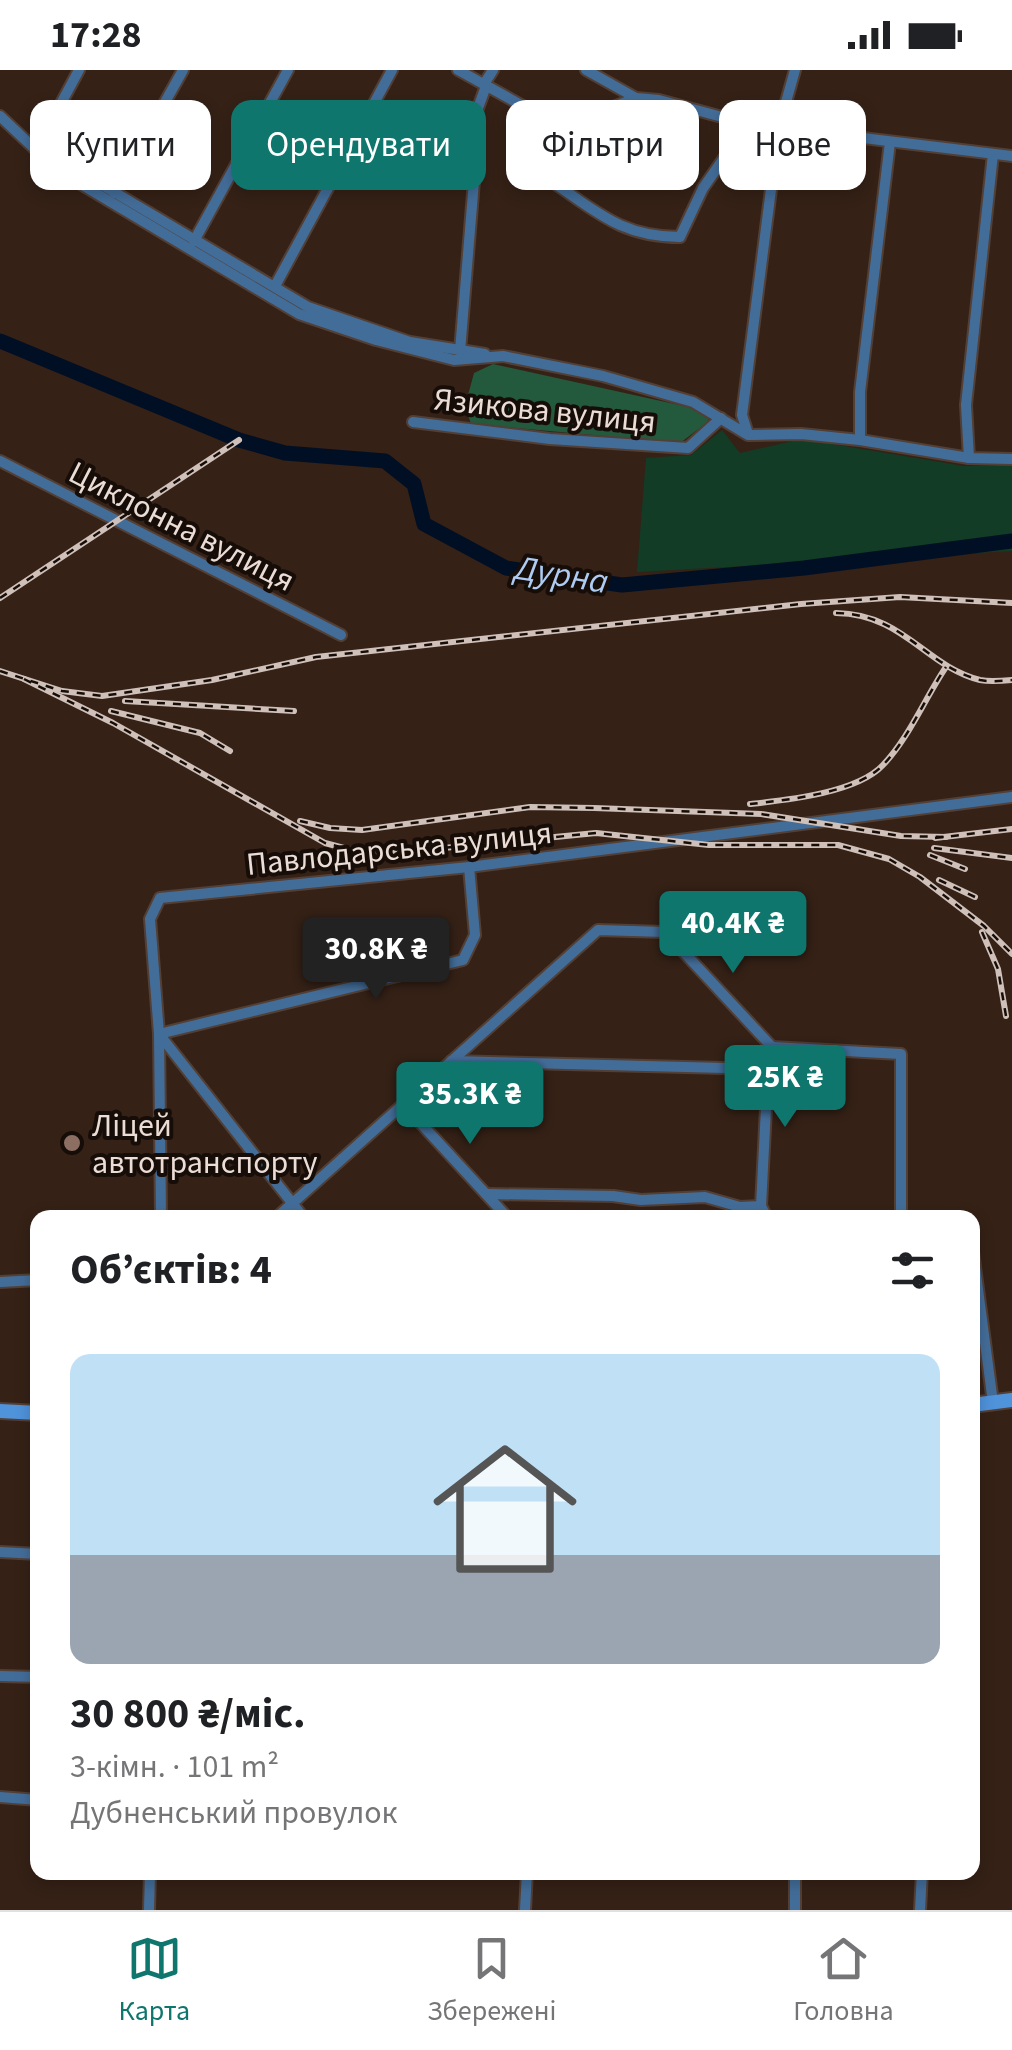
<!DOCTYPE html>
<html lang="uk">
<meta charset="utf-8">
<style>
:root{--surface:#fff;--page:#f2f2f2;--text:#202124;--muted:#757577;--line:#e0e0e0;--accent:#0f766e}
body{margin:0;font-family:"Source Sans 3",sans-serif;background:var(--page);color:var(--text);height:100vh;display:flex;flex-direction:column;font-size:38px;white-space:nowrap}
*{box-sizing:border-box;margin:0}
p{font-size:32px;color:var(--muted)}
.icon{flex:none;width:55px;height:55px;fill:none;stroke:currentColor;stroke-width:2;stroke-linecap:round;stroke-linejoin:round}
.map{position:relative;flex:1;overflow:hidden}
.side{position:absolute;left:30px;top:1140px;width:950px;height:670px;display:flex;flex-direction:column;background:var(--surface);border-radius:20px;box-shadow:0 5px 15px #0003}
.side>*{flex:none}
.guide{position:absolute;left:30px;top:30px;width:952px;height:90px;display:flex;gap:20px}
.price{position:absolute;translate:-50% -85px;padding:0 22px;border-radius:10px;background:var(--accent);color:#fff;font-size:32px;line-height:65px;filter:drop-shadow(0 2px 5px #0008)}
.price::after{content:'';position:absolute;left:50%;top:60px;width:30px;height:22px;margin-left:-15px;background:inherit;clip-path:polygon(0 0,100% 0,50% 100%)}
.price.current{background:#222;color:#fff}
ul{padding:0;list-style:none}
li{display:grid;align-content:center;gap:20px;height:530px;padding:0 40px}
li span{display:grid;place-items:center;height:310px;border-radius:20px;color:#555}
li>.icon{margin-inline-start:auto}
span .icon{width:180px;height:180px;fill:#fffc;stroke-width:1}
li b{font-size:42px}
h2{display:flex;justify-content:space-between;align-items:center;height:120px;padding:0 40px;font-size:42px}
.pill{padding:0 35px;border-radius:20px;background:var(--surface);box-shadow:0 5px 15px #0003;font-size:35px;line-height:90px}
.pill.current{background:var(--accent);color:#fff}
.status{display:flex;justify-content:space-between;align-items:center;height:70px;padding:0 50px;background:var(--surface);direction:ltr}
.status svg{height:28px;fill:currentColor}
.menu{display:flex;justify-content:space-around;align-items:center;height:140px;border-top:2px solid var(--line);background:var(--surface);font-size:28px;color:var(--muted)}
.menu a{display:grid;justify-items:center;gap:5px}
.menu .current{color:var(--accent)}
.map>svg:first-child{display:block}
</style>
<div class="status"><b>17:28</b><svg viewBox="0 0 49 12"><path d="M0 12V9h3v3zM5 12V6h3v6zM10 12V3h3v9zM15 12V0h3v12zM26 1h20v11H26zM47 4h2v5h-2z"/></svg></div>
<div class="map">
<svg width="1012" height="1840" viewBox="0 0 1012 1840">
<rect width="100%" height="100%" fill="#352116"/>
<path fill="#123c26" d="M722,360L740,383L802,369L964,396L1012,395V481L637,502L646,388L691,385Z"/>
<path fill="#23593c" d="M493,294L702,340L709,345L708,352L680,373L471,354L465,336L474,303Z"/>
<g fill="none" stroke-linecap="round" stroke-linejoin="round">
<path stroke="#010f25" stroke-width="15" d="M0,271L239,370L285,383L385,391L414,414L424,454L506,498L622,515L804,498L1012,471"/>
<defs>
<g id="minor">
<path d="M79,0L36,80L50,84L308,237L410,272L485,284"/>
<path d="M458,0L550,51L616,36L636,28"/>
<path d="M586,0L636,28L659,30L748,54L1012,86"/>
<path d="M484,14L493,0"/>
<path d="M0,46L36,80L42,91L299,244L376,270L454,290L503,286L603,306L693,332L748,365L801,364L860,370L969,388L1012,389"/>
<path d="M550,51L542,76L540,100L548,109C595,140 620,167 680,167L703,118L748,54"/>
<path d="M114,123L183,0"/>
<path d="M194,171L288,0"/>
<path d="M275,216L392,0"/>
<path d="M460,281L475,99L474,49L486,16"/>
<path d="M413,352L550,369L688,378L721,348"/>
<path d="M748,364L742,345L779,57L795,0"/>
<path d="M860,370V322L890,72"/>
<path d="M969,388L966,335L993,84"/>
<path d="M0,391L341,565"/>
<path d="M772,977L901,984V1148"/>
<path d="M451,991L768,999"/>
<path d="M403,1034L508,1148"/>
<path d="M486,1124L613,1126L641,1130L705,1127L740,1137L761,1136"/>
<path d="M161,1148L159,964L463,890L475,865L469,797"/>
<path d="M276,1148L598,860L665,862L772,977"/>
<path d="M304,1148L159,964L150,849L160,828L469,797L1012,727"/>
<path d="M767,1148L761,1136L768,999L772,977"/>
<path d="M972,1174L993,1333"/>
<path d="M0,1212L38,1210"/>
<path d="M0,1482L38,1484"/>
<path d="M0,1606L38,1607"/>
<path d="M0,1727L38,1730"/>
<path d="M795,1802V1840"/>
<path d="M149,1840L150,1802"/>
<path d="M525,1840L527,1802"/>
<path d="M920,1840L922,1802"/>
</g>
<g id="secondary">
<path d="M972,1335L1012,1330"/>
<path d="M0,1341L38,1343"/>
</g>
</defs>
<use href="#minor" stroke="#523f35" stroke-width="14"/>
<use href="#secondary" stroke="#523f35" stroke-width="18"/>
<use href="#minor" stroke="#436d99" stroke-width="10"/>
<use href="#secondary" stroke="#4f93db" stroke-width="14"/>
<defs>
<g id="rail">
<path d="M0,528L239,370"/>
<path d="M836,543C904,544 925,596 980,610C990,612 1001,611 1012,610"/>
<path d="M0,601L62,621L102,626L212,610L316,587L801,534L900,527L1012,533"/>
<path d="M24,609L113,653L325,773L359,782L392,783L596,763L709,775H838L889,789L920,807L984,856L1012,884"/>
<path d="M125,631L294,641"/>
<path d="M111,641L200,663L230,681"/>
<path d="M750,734C787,730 857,723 883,695C909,668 925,628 946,597"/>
<path d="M300,751L330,758L362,760L530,737L594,738L761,744L901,766L946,767"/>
<path d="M935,768L1012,759"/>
<path d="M934,778L1012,788"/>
<path d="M930,785L965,799"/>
<path d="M939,810L975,827"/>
<path d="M982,862L998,899L1006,946"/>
</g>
</defs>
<use href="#rail" stroke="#cfc0b9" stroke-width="6"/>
<use href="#rail" stroke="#160d08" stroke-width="2.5" stroke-dasharray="8" stroke-linecap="butt"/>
</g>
<circle fill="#8d6e63" stroke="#160d08" stroke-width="4" cx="72" cy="1073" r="10"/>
<g text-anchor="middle" stroke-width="8" stroke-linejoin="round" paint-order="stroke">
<g font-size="32" fill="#ebddd6" stroke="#160d08">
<text transform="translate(545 340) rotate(6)" y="11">Язикова вулиця</text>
<text transform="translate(182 456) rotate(27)" y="11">Циклонна вулиця</text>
<text transform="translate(399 778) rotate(-6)" y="11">Павлодарська вулиця</text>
</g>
<g font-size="32" fill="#ebddd6" stroke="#160d08" text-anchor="start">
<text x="92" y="1066">Ліцей<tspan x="92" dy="37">автотранспорту</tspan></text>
</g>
<g font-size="35" font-style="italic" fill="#aeccf3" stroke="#160d08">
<text transform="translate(562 504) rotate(9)" y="12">Дурна</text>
</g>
</g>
</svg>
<b class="price" style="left:733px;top:906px">40.4K ₴</b>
<b class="price current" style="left:376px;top:932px">30.8K ₴</b>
<b class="price" style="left:785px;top:1060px">25K ₴</b>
<b class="price" style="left:470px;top:1077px">35.3K ₴</b>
<div class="guide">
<a class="pill">Купити</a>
<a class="pill current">Орендувати</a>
<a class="pill">Фільтри</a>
<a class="pill">Нове</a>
</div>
<section class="side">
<h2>Об’єктів: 4<svg class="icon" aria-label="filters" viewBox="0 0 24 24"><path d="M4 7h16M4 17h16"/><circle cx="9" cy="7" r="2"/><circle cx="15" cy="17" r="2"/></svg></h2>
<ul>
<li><span style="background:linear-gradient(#bfe0f5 65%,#9aa5b1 0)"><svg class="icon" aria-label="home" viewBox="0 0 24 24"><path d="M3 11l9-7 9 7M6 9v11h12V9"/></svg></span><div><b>30 800 ₴/міс.</b><p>3-кімн. · 101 m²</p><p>Дубненський провулок</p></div></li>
</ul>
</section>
</div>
<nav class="menu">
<a class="current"><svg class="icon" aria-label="map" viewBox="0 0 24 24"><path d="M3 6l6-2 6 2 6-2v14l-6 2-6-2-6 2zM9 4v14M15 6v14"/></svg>Карта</a>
<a><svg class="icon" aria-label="saved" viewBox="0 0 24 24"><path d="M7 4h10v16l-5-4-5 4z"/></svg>Збережені</a>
<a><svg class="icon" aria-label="home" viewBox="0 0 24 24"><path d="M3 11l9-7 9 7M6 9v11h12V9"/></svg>Головна</a>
</nav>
